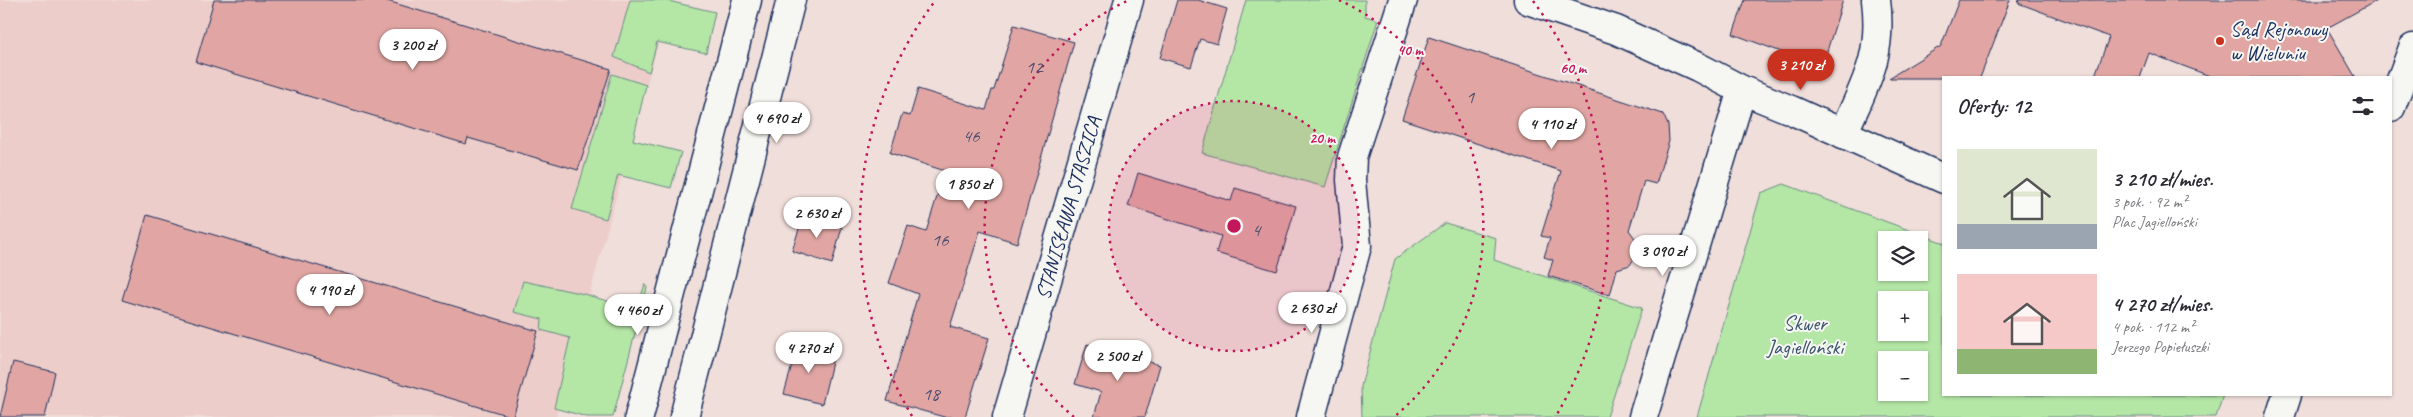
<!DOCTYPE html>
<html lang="pl">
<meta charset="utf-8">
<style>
:root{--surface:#fff;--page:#f2f2f3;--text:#2b2b33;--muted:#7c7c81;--accent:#c8321e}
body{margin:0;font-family:Caveat,sans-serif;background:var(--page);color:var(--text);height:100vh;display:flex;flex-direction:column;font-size:19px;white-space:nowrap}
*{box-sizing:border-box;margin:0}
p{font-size:16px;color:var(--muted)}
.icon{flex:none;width:28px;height:28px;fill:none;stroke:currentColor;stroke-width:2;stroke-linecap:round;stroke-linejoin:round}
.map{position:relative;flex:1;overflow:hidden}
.sheet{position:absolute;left:1942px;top:76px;width:450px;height:320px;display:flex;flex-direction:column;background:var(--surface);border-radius:0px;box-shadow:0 1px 4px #0004}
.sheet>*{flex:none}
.buttons{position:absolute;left:1878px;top:231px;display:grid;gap:10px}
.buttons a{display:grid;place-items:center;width:50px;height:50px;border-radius:0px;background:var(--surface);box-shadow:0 1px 4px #0004;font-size:25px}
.price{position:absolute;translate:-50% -42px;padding:0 11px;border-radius:18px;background:#fff;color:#222;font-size:16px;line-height:32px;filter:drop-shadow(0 1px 2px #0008)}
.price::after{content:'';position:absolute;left:50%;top:30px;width:15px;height:11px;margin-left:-8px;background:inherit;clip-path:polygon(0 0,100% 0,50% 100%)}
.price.selected{background:var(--accent);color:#fff}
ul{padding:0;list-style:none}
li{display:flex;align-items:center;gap:15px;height:125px;padding:0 15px}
li span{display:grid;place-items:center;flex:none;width:140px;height:100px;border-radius:0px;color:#555}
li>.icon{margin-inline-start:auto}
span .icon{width:60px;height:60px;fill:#fffc;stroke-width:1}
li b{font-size:21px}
h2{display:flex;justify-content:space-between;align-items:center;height:60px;padding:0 15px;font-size:21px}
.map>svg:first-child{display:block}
</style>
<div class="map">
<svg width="2413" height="417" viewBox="0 0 2413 417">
<rect width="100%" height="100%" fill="#f0deda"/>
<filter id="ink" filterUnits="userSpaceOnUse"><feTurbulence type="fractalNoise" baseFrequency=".02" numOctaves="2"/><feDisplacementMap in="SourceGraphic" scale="10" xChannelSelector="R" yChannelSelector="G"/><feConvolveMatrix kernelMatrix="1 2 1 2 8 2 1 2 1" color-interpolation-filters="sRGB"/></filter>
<g filter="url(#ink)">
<path fill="#eccdca" d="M0,0H670L556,417H0Z"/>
<g fill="#b4e6a6" stroke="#688a82" fill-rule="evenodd">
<path d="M630,0H664L715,12L706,53L657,42L649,72L614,57Z"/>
<path d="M1246,0H1365V16L1378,20L1325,187L1202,153Z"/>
<path d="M612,74L646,85L633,140L681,152L671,188L618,175L606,219L572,209Z"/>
<path d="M1784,184L1944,243V395H2223L2216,417H1697L1761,193ZM1886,240H1919V272H1886ZM1886,300H1919V332H1886ZM1886,360H1919V392H1886Z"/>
<path d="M1445,223L1496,238L1494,260L1642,308L1607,417H1362L1361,386L1395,259Z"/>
<path d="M523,281L584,294L637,310L645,284L647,288L613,417H587L554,408L570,338L541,330L542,319L514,312Z"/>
</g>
<g fill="#e1a6a3" stroke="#1b2f5e">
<path d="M214,0H384L611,69L578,170L468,138L466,144L196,62Z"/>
<path d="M1177,0H1198L1227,9L1217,44L1200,39L1191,67L1160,58Z"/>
<path d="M1745,0H1843L1822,67L1733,34Z"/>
<path d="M1959,0H2010L1980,78H1889L1941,46Z"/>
<path d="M2019,0H2378L2327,28L2356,78H2215L2149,53L2140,78H2094L2109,37L2018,3Z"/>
<path d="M1014,25L1074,42L1017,243L980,231L950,327L989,338L965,417H944L887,401L918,294L889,283L908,226L926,232L945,171L890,153L902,114L910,116L918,89L986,110L992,90H994Z"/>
<path d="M1429,37L1663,114L1668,125L1669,141L1656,184L1644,181L1629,230L1637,241V254L1630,265L1617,269L1610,295L1548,276L1553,260L1544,257L1550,238L1541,236L1561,171L1402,119Z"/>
<path d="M1138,173L1231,201L1235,188L1296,206L1277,271L1216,253L1221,236L1128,206Z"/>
<path d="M804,213L842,227L832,264L792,251Z"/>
<path d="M147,215L538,331L513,417L122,300Z"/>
<path d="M798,344L834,354L822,404L784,394Z"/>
<path d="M1087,344L1160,365L1145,417H1094L1101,392L1075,384Z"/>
<path d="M13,362L55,372L45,417H0Z"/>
</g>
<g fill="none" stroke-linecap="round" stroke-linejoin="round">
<defs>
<g id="minor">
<path d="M1528,0L1616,30L1698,67L1742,90L1791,110L1944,179"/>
<path d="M2391,107L2413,48"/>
<path d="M1843,134C1865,83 1883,58 1876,0"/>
<path d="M1007,417L1129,0"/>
<path d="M1311,417L1357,246L1351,180L1352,157L1403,0"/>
<path d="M1643,417L1742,90"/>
<path d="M2280,417L2287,395"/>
</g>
<g id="secondary">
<path d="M639,417L747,0"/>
<path d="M684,417L791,0"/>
</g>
</defs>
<use href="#minor" stroke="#1b2f5e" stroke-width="31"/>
<use href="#secondary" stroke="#1b2f5e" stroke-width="31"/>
<use href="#minor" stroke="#f6f6f2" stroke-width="28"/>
<use href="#secondary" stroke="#f6f6f2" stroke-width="28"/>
</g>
</g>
<circle cx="1234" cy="226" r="125" fill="#c2185b" fill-opacity=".12"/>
<g fill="none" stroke="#c2185b" stroke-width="2.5" stroke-dasharray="2.5 5">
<circle cx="1234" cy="226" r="125"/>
<path d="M1074 417A249 249 0 0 1 1129 0M1339 0A249 249 0 0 1 1394 417"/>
<path d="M912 416A374 374 0 0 1 935 1M1533 1A374 374 0 0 1 1556 416"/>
</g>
<circle fill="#c8321e" stroke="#f6f6f2" stroke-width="2" cx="2220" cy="41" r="5"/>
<g text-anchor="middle" stroke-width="4" stroke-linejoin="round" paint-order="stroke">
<g font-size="19" fill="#4c4d6f">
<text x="1034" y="73">12</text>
<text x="1470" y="103">1</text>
<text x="971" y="142">46</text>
<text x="1256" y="236">4</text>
<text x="940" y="246">16</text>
<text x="931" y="400">18</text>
</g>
<g font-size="21" fill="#1b2f5e" stroke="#f6f6f2" text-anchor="start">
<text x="2230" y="36">Sąd Rejonowy<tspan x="2230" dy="24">w Wieluniu</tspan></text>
</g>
<g font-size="21" fill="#1b2f5e" stroke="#f6f6f2">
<text transform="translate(1068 208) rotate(-74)" y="7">STANISŁAWA STASZICA</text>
</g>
<g font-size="21" fill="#3a546c" stroke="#f6f6f2">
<text x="1805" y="330">Skwer<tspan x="1805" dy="24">Jagielloński</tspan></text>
</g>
</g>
<circle cx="1234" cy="226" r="8" fill="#c2185b" stroke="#f6f6f2" stroke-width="2.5"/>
<g font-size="15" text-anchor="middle" font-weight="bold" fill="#c2185b" stroke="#f6f6f2" stroke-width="4" stroke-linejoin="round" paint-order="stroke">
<text x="1410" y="55">40 m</text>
<text x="1573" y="73">60 m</text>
<text x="1322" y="143">20 m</text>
</g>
</svg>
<div class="buttons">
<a><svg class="icon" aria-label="layers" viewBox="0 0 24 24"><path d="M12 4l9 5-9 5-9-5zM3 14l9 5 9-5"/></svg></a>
<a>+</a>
<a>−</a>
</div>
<b class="price" style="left:413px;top:71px">3 200 zł</b>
<b class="price selected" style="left:1801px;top:91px">3 210 zł</b>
<b class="price" style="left:777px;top:144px">4 690 zł</b>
<b class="price" style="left:1552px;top:150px">4 110 zł</b>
<b class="price" style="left:969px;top:210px">1 850 zł</b>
<b class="price" style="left:817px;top:239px">2 630 zł</b>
<b class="price" style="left:1663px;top:277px">3 090 zł</b>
<b class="price" style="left:330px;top:316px">4 190 zł</b>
<b class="price" style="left:1312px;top:334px">2 630 zł</b>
<b class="price" style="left:638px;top:336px">4 460 zł</b>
<b class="price" style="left:809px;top:374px">4 270 zł</b>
<b class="price" style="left:1118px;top:382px">2 500 zł</b>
<section class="sheet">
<h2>Oferty: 12<svg class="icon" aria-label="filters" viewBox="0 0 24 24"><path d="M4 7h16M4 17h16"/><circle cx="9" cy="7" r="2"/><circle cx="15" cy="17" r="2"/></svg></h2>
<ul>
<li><span style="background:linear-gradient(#dfe7d0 75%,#9aa5b1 0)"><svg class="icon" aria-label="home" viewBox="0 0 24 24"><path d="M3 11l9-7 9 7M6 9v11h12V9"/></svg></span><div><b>3 210 zł/mies.</b><p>3 pok. · 92 m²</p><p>Plac Jagielloński</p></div></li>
<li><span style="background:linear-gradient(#f6c9c9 75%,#8fb573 0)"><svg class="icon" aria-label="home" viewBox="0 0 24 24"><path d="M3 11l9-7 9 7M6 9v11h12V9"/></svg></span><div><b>4 270 zł/mies.</b><p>4 pok. · 112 m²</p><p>Jerzego Popiełuszki</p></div></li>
</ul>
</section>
</div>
